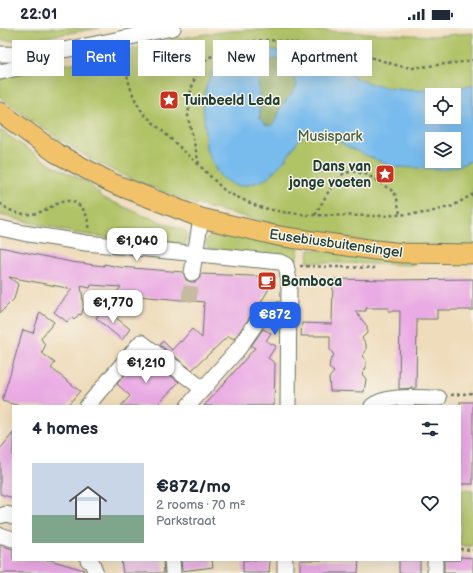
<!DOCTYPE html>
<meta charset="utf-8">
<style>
:root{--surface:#fff;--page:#f6f6f7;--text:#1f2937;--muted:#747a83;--accent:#2563eb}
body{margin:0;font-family:"Balsamiq Sans",sans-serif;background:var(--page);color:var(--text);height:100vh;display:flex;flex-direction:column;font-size:15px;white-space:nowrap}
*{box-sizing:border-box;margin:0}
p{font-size:13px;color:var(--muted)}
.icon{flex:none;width:22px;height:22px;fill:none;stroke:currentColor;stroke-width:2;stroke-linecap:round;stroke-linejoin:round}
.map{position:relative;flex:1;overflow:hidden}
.panel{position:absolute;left:12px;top:377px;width:449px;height:156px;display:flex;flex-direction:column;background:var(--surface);border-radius:0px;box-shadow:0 4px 16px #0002}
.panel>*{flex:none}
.banner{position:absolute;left:12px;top:12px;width:449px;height:36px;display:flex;gap:8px}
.fabs{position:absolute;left:425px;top:60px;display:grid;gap:8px}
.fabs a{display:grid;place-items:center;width:36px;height:36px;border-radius:0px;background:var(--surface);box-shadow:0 4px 16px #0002;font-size:20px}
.price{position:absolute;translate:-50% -34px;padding:0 9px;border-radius:8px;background:#fff;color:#222;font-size:13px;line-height:26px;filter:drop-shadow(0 1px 2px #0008)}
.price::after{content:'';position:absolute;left:50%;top:24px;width:12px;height:9px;margin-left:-6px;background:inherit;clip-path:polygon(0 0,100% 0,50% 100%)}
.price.on{background:var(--accent);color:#fff}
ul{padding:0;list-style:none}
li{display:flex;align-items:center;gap:12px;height:100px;padding:0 20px}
li span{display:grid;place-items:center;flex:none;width:112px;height:80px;border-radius:0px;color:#555}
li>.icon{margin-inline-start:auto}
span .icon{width:48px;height:48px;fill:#fffc;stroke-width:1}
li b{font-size:17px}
h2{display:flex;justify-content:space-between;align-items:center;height:48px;padding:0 20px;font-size:17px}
.pill{padding:0 14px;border-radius:0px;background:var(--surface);box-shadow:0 4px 16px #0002;font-size:14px;line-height:36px}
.pill.on{background:var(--accent);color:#fff}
.status{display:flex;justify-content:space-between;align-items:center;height:28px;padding:0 20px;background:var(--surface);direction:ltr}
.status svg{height:11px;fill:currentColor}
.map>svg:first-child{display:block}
</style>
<div class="status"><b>22:01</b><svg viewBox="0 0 49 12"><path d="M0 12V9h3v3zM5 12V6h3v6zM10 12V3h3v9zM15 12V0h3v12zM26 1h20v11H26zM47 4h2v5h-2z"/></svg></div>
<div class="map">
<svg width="473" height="545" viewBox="0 0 473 545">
<rect width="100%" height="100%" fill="#f7f3e8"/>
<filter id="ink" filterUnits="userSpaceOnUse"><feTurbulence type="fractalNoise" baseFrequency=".025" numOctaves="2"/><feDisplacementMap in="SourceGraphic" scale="8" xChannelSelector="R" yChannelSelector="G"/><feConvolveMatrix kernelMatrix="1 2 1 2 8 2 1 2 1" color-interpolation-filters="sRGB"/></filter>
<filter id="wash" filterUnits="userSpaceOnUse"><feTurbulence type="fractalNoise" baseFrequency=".012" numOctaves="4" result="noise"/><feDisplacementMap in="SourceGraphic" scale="16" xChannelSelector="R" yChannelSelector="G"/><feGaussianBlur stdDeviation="0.9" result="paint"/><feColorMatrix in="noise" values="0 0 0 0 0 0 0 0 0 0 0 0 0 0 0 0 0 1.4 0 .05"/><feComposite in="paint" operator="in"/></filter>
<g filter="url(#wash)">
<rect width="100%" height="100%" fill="#efdcbb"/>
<g fill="#b0c366" stroke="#68804d" fill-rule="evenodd">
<path d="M0,0H100L22,13L0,12Z"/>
<path d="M249,2H302L434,8L473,5V219L369,214L286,199L190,175L120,146L89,130L33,94L0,69V50L129,23V22C169,13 208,3 249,2ZM432,67H454V89H432ZM432,111H454V133H432Z"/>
<path d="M0,102L49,135L88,155L104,170L145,188L186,203L187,212L185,217L130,212L74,205L0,187Z"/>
<path d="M221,204L299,220L296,233L208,220L206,214L211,205Z"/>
<path d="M309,221L416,234L415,237L307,234Z"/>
<path d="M460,462L473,463V518H460Z"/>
</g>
<path fill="#8ca95b" stroke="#567348" d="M275,30C290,37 291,41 297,56C294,65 287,70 282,78C278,86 277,93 270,98L265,96L260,91L258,45L261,38Z"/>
<path fill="#78bbed" stroke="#4c7c90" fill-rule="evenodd" d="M246,20C253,21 261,20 268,21C280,23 325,30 331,38C343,44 356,50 368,55C399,65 441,64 473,57V132L461,137L443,141L393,139L348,119L327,106L311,103L306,105L298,113L284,133L266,151L249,157L236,158L222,150L217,144L206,121L203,77L206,59L212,43L222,31ZM275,30C290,36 291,42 297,56C294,65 287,70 282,78C278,86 277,93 270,98L265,96L260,91L258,45L262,38ZM432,67H454V89H432ZM432,111H454V133H432Z"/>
<g id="blocks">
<g fill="#eaabe4">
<path d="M0,219L71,234L104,238V236L119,239L183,244L186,252L191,254H195L199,251L201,246L276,249L257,281L252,286L234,311L228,308L192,342L160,317L163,313L172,322L180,313L181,314L192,301L202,310L204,274L115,266L121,259L91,257L90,260L81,258L84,279L81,287L79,286L74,292L71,289L67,294L54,284L72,261L9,249L18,256L14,271L0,285Z"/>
<path d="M333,251L389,252L473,251V282H437V291H417L416,360L399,361L400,283H388L389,280H366V283H355L367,298V305L362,310L366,316V323L362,328L366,333V340L362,346L366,351L364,364L330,363L329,350L334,344L329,340L330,333L334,327L330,322V308H301L302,295L332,296Z"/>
<path d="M104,280L130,301L122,312L96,290Z"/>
<path d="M40,284L54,294L41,310L45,318L42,325L55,335L51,340L80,363L67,378H20L2,373L23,302L33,305Z"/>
<path d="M263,301L271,305L266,313L276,318L268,330L275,335L274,378H204L255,320L251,318Z"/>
<path d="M142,326L179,354L156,378H121L130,368L117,356Z"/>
<rect x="460" y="374" width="13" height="82"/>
<path d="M13,405V470L0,466V421Z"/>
<path d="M0,517L13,521V532H50L84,542L83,545H0Z"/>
<path d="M460,529L473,530V545H444V532H460Z"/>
<path d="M121,532H163L164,545H123Z"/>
<path d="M181,532H212L213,539L182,543Z"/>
<path d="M243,532H270L269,545H243Z"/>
<path d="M300,532H359L358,545H300Z"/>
<rect x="399" y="532" width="21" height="13"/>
</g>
</g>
</g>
<g filter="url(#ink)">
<use href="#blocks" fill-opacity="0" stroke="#687563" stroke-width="1"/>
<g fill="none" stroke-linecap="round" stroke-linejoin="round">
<path stroke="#c5bca0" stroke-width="15" stroke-dasharray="15 8" stroke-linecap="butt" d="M189,273L192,245"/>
<defs>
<g id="minor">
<path d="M0,26C58,28 116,11 173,0"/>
<path d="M0,44L22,39L44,29"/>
<path d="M0,200L23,205L86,215L280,234L286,237L289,253L288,378"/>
<path d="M192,245L201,190"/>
<path d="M87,378L141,314L203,361"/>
<path d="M188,378L239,320L259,291L272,282H289"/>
<path d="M372,378C388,366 419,370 439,370"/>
<path d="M0,488L6,486L13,488"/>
<path d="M0,507L13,511"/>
<path d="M88,532L92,535L96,545"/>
<path d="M172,532L173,543"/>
<path d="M285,545V532"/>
<path d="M435,545V532"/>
</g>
<path id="major" d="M0,84L56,125L112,155L201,190L278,208L375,222L404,225L473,226"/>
</defs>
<use href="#minor" stroke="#687563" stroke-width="17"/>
<use href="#major" stroke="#687563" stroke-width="21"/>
<g stroke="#687563" stroke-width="2.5" stroke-dasharray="3 3" stroke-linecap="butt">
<path d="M123,30C128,50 131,71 145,87L199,137L226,164L259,179L282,184L309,187L379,188L426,185L453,178L473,166"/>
<path d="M199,136L188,89L191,62L197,43L204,34L223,19L235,15L265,12L282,13L348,22L399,38L412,40L462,34L473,32"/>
<path d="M0,175C9,185 28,189 40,184C49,181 57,174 66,173C81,172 90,188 88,201"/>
<path d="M315,187L330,161L343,146L352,143L368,147L394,164L397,171L400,186"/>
<path d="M300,238L375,240"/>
<path d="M451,367L473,365"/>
<path d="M460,521L473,522"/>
</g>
<use href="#minor" stroke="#fff" stroke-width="15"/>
<use href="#major" stroke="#f2c26a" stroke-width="19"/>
</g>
</g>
<defs>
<symbol id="sight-square" viewBox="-11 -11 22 22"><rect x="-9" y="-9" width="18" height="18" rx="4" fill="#c8321e" stroke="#f7f3e8"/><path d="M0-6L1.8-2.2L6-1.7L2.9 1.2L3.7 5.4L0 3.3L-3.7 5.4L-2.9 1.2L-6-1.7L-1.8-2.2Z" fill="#fff"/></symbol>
<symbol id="cafe-square" viewBox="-11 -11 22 22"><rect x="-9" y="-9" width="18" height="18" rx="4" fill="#c8321e" stroke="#f7f3e8"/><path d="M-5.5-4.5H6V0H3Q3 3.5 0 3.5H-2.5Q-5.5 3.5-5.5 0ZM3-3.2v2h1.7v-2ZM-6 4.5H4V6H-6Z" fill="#fff"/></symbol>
</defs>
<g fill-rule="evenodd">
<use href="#sight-square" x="158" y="61" width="22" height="22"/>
<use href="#sight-square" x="374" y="135" width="22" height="22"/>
<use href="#cafe-square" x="256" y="242" width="22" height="22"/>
</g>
<g text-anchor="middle" stroke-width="3" stroke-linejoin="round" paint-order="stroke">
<g font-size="14" font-weight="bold" fill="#1f3d34" stroke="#f7f3e8" text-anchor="start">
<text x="183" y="77">Tuinbeeld Leda</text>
<text x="371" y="143" text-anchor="end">Dans van<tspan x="371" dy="16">jonge voeten</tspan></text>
<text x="281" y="258">Bomboca</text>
</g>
<g font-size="14" fill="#435e40" stroke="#f7f3e8">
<text x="330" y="113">Musispark</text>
</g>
<g font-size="14" fill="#1f3d34" stroke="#f7f3e8">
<text transform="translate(336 215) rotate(8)" y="5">Eusebiusbuitensingel</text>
</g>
</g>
</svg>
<div class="fabs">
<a><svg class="icon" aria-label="locate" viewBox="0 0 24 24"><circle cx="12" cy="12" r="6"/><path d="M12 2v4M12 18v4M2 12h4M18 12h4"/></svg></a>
<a><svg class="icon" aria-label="layers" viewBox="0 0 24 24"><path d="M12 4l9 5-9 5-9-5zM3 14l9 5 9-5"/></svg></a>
</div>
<b class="price" style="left:137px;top:234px">€1,040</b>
<b class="price" style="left:113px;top:296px">€1,770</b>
<b class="price on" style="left:275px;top:308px">€872</b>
<b class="price" style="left:146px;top:356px">€1,210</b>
<div class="banner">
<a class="pill">Buy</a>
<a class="pill on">Rent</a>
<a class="pill">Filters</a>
<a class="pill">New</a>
<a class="pill">Apartment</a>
</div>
<section class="panel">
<h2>4 homes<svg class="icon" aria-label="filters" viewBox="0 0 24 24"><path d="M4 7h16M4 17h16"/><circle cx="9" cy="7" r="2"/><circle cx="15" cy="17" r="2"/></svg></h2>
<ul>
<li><span style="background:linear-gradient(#c9d6e8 65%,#7fa58c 0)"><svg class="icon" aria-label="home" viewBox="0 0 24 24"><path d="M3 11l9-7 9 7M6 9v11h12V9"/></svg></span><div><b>€872/mo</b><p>2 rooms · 70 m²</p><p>Parkstraat</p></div><svg class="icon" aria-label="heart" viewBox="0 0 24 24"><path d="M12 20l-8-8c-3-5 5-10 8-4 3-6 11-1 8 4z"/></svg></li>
</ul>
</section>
</div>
